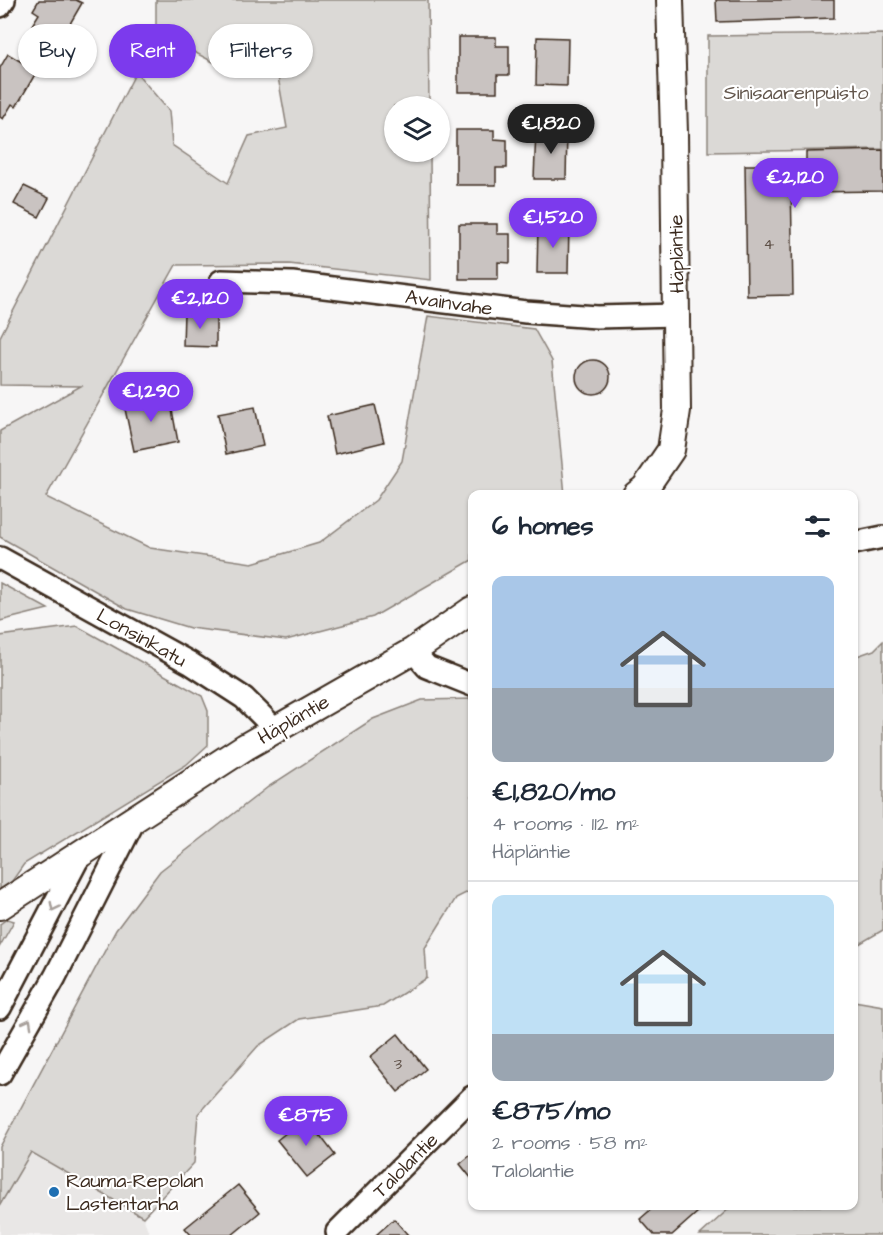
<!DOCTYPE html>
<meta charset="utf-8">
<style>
:root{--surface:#fff;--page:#f6f6f7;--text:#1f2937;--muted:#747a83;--line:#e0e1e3;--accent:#7c3aed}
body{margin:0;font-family:"Architects Daughter",sans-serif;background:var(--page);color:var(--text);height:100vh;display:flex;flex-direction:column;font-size:22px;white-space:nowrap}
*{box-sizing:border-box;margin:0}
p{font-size:20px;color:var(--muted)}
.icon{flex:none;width:33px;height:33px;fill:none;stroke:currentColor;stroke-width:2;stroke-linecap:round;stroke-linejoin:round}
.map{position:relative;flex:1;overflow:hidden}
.drawer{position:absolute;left:468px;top:490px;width:390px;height:720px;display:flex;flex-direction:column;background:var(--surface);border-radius:12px;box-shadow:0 2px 4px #0004}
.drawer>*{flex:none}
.guide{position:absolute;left:18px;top:24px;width:360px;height:54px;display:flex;gap:12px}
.fabs{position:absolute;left:384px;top:96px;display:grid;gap:12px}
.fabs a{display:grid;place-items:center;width:66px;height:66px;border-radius:50%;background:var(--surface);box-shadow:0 2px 4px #0004;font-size:30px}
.price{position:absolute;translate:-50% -51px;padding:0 14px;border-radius:21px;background:var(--accent);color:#fff;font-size:20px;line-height:39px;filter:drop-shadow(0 2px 3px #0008)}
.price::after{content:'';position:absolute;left:50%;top:36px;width:18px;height:14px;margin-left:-9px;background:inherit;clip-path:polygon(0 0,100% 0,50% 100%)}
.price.current{background:#222;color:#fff}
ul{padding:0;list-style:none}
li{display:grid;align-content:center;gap:12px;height:318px;padding:0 24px}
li+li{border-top:2px solid var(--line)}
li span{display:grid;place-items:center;height:186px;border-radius:12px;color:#555}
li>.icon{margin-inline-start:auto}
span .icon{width:108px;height:108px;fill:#fffc;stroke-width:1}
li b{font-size:26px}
h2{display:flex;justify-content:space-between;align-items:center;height:72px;padding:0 24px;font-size:26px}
.tag{padding:0 21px;border-radius:27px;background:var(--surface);box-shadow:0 2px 4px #0004;font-size:21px;line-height:54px}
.tag.current{background:var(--accent);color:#fff}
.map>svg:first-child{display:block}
</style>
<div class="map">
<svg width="883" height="1235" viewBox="0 0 883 1235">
<rect width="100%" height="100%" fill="#f7f6f6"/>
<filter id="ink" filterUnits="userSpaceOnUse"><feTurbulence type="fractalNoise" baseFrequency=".0167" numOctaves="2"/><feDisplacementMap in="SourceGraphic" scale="12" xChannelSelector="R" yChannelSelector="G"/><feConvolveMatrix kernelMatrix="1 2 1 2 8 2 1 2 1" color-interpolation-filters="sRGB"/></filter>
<g filter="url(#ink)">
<path fill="#e9e7e6" d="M30,1152L143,1217L150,1235H0V1205Z"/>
<g fill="#dbd9d6" stroke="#8b827a" stroke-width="1.5">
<path d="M156,0H428L429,106H394V152H430L431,280L289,264L176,265L46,497L150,548L252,563L319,543L376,500L402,461L428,316L534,329L552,361L565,495H472V560L373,617L286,640L190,628L127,609L0,537V431L81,386L0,385V337L136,72L169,111L172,145L228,183L249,136L287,128L277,71L213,62L156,32Z"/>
<path d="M883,34V149L708,152V36Z"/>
<path d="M0,583L48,609L0,621Z"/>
<path d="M77,626L202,696L208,711V745L186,765L24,864L10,884L0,890V636Z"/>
<path d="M883,641V930L854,947V657L874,650Z"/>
<path d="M472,699V890L456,898L425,948L427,978L383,1006L299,1019L258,1046L198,1114L194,1163L143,1217L31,1152L0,1205V1147L116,930L160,871L268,787L373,719L422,700Z"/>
<path d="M7,919L14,921L0,946V924Z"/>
<path d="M854,1001L883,1006V1235H700L732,1206H854Z"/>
</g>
<g fill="#c9c3c1" stroke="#3b2a1e" stroke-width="1.5">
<path d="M39,0H76L82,3L60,41L32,25L39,14L33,10Z"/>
<path d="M716,0H834V18L717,22Z"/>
<path d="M458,37H496V46H509V75H497V92H458Z"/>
<path d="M537,37L568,38L567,86L536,85Z"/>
<path d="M70,49L88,57L81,70L64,62Z"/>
<path d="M8,54L37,71L16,107L12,104L3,119L0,117V68Z"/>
<path d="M456,130H494V139L507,140V168H496V185H456Z"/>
<path d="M536,130L567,131L566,179H534Z"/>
<path d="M883,150V191L809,192V179H791L793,295L747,296L745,165H806V152Z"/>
<path d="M24,186L49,198L39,217L14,204Z"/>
<path d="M459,224H497V234H510V263L498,262V279H459Z"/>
<path d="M538,224L569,225L568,273H537Z"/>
<path d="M184,312L216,313V347L183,346Z"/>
<circle cx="593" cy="377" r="17"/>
<path d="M150,394L152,403L170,399L178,442L134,451L125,409L135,407L133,398Z"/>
<path d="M375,405L384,442L335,454L327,416Z"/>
<path d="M255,407L263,446L226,454L218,414Z"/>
<path d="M398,1034L426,1069L398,1092L370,1057Z"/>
<path d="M306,1117L335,1155L307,1177L277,1140Z"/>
<path d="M472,1154V1179L460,1164Z"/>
<path d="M238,1185L260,1212L232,1235H191L185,1228Z"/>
<path d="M655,1206H692L698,1212L672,1235H654L640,1219Z"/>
<path d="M394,1219L408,1235H376Z"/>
</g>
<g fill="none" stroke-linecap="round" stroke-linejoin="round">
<defs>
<g id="minor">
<path d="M0,6L4,0"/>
<path d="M221,281L292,283L526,312L597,317L677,315"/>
<path d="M854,543L883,537"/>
<path d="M0,558L190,663L244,698L275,729"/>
<path d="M413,651L427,667L472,685"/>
<path d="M0,1008L80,855"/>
<path d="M0,1074L55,977L135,819"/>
<path d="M337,1232L472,1097"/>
</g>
<g id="tertiary">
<path d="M636,495L645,488L671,450L677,410L674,133L670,0"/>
<path d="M0,906L245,747L413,651L472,610"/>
</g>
</defs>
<use href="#minor" stroke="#3b2a1e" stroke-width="26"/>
<use href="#tertiary" stroke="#3b2a1e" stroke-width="30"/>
<use href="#minor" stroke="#fff" stroke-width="21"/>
<use href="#tertiary" stroke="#fff" stroke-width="26"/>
</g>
<defs><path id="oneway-chevron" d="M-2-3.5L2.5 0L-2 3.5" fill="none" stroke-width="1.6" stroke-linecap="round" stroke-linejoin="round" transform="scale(1.5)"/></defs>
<g stroke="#a79f9a">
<use href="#oneway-chevron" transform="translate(54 907) rotate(117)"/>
<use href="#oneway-chevron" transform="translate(28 1023) rotate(-61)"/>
</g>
</g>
<circle fill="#1f6fb2" stroke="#fff" stroke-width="2" cx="54" cy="1192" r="6"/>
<g text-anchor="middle" stroke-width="4.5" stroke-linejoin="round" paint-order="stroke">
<g font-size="16" fill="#5e5047">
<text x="769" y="249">4</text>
<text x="398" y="1069">3</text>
</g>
<g font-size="20" fill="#63564c" stroke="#fff">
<text x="796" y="99">Sinisaarenpuisto</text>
</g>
<g font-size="20" fill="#3b2a1e" stroke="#fff">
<text transform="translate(676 254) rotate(-91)" y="7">Häpläntie</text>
<text transform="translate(449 302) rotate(8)" y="7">Avainvahe</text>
<text transform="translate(142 637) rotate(29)" y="7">Lonsinkatu</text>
<text transform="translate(293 719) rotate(-30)" y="7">Häpläntie</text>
<text transform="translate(405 1165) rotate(-45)" y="7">Talolantie</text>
</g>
<g font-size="20" fill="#3b2a1e" stroke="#fff" text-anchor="start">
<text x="66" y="1187">Rauma-Repolan<tspan x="66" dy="23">Lastentarha</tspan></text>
</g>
</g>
</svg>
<div class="fabs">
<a><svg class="icon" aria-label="layers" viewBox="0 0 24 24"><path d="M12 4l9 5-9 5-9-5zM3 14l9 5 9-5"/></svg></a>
</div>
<b class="price current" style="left:551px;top:155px">€1,820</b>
<b class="price" style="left:795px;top:209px">€2,120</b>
<b class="price" style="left:553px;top:249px">€1,520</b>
<b class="price" style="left:200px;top:330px">€2,120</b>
<b class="price" style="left:151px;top:423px">€1,290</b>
<b class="price" style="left:306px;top:1147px">€875</b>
<div class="guide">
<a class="tag">Buy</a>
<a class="tag current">Rent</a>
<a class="tag">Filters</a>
</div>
<section class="drawer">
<h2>6 homes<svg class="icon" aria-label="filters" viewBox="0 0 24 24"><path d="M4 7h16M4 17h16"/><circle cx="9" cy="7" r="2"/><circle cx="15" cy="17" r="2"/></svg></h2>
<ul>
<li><span style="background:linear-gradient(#a9c7e8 60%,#9aa5b1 0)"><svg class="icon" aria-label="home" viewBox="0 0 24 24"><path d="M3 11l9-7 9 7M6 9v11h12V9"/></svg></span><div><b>€1,820/mo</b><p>4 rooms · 112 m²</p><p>Häpläntie</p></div></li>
<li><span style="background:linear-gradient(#bfe0f5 75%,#9aa5b1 0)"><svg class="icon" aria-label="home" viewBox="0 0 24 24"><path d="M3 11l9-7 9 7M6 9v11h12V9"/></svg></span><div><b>€875/mo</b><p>2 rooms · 58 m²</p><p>Talolantie</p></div></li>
</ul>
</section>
</div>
